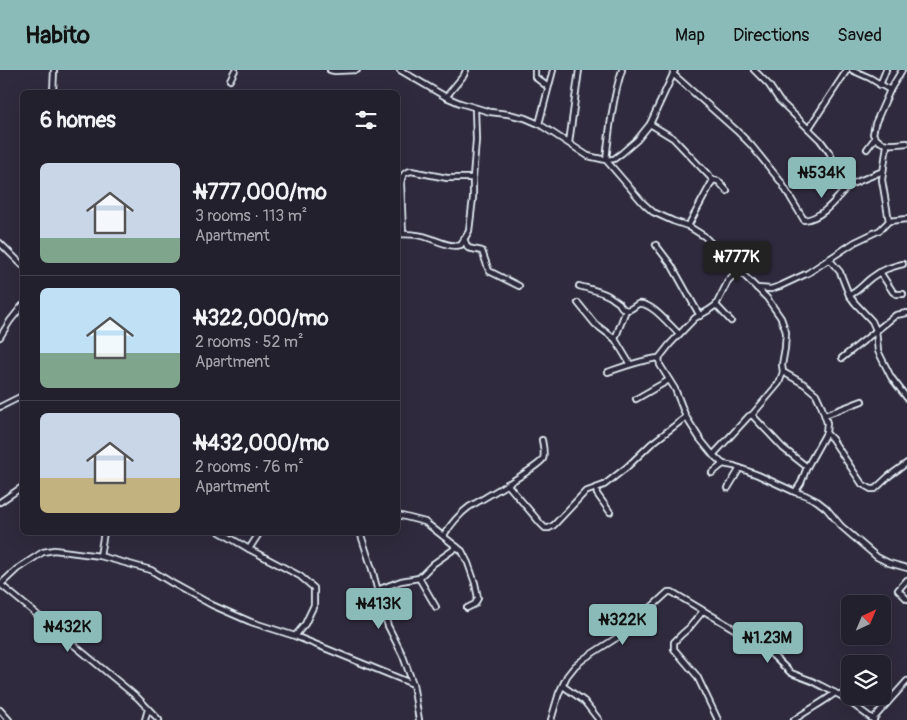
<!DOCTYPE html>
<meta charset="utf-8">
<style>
:root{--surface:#23202e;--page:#2b2836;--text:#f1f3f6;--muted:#a3a3aa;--line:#403e4a;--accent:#8bbbb9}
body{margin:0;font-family:Pangolin,sans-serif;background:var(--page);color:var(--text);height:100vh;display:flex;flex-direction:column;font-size:19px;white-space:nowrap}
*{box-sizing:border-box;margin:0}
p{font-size:16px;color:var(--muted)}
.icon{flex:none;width:28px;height:28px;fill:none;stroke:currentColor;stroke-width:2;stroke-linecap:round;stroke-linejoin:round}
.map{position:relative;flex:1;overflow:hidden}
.drawer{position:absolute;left:20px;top:20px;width:380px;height:445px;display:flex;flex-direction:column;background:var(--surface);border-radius:8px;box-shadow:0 5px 20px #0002,0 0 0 1px var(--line)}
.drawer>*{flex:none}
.needle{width:32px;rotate:44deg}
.fabs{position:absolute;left:841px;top:525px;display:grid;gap:10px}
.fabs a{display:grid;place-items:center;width:50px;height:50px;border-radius:8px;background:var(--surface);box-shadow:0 5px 20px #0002,0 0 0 1px var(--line);font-size:25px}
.price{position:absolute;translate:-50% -42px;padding:0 11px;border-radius:5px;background:var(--accent);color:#111;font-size:16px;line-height:32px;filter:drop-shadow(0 1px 2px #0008)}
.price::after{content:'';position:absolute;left:50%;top:30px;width:15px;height:11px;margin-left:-8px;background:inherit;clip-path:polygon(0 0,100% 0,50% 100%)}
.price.on{background:#222;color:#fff}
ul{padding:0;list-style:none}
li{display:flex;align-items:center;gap:15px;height:125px;padding:0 20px}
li+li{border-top:1px solid var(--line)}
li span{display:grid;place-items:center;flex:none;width:140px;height:100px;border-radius:8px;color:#555}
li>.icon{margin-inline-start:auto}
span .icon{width:60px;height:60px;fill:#fffc;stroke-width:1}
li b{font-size:21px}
h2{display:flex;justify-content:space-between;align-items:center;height:60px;padding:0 20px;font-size:21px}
header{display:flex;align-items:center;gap:30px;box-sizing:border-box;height:70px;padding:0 25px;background:var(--accent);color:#111}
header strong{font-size:24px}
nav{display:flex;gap:28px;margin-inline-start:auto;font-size:18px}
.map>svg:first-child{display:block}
</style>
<header>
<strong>Habito</strong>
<nav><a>Map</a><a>Directions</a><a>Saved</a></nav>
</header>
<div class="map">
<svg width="907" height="650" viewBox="0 0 907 650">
<rect width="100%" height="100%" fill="#2f2a3d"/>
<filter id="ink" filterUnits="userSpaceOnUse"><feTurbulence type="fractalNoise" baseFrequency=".02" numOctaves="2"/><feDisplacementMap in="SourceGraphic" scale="10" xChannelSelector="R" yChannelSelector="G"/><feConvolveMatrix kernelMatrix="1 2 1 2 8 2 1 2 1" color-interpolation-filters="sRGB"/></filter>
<g filter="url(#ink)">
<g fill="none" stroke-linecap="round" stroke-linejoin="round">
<defs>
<g id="minor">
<path d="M330,0L335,1L357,0"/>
<path d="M400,0L446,27L460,33L490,42L508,44L525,48L539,54L588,86L606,90L614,89L622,83L637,70L650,54L675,0"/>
<path d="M535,0V7L548,17"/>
<path d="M622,0C613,26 609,62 606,90L643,133L653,142L673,151L688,156L704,166L767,228L781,248L786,262L785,278L782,295L783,302L804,314L816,324L821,335L827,353L826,363L807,397L801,413L795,422"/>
<path d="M754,0L769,15L779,30L820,70L829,82L847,116L883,101"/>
<path d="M852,0L870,8L890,20"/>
<path d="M902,0L890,20L875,54L873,64C880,78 895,74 907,73"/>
<path d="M673,4L737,61L751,75L781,112L804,150C823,148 835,130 848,116"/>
<path d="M230,10L235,0"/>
<path d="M880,15L886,0"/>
<path d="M53,22L54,0"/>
<path d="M446,27L464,5L466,0"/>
<path d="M539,54L553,0"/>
<path d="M650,54L673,68L713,110L718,111L727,121"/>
<path d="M809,58L847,0"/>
<path d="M569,73L579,0"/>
<path d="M887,75L882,110L889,151"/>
<path d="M867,79L875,68"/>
<path d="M688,156L713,110"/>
<path d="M398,164C406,164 414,164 422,166C433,168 451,179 461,175L469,161L473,128V108L476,70L475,38"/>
<path d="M403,164L401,114C402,106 403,103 411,101L447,108H473"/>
<path d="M464,169L468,178L482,181L489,201L519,216"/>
<path d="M0,173L22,195"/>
<path d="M656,175L672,196L700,246"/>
<path d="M829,189L840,202L849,225L855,233L872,251L876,260L878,281L891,307L907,328"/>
<path d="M738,200L728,211L716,235L709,240L695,248L670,274L659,288L660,295L675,319L686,347L700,369L713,385L723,394L734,396L758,405L795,422L805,425L817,431L826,438L841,456L877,487L889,493L907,498"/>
<path d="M880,202L893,222L896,224H903"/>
<path d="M579,216C589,219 600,221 609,226C612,228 616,231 619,233C620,235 622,238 624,239C630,242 634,236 638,234C651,231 670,256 679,264"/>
<path d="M757,218L771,219L780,216L808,203L855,172L880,160L889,151L907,149"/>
<path d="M849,225C858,222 863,214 871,208C881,200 891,197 903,194"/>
<path d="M578,233L595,254L615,269L630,294"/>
<path d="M716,235L731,251"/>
<path d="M0,267L10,251L22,236"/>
<path d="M615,269L626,240"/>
<path d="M842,288L896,245L907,243"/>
<path d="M608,302C625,296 641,290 659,288"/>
<path d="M636,329L669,310"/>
<path d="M0,337L22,326"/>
<path d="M752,345L783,378L807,397"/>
<path d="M825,345L862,331"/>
<path d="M826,363L832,369L862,414L871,419H875L889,406L907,393"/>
<path d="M713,385L749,346L752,345L779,313L783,302"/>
<path d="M712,403L723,394"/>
<path d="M507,414L541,454L545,458H549L554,455L585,422L604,415L627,397L651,374L686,347"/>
<path d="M596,418L597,424L610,442"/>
<path d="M728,418L740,398"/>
<path d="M0,432L22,417"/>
<path d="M398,445L425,452L462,481L468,493L475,513L478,528L475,534L467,538"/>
<path d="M220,462L249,479L300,506L314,518V535L305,554L295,566"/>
<path d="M360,462L372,499L381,533L388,556L403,586L413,614L419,650"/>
<path d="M443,466C451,455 458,445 469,437C482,429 538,398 543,389C545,384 543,375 542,370"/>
<path d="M249,479L260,462"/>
<path d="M100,486L104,462"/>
<path d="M419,508L436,537"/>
<path d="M907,510L898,520L907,529"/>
<path d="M0,514L138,628L159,650"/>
<path d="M0,515L17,499L43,482L54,480L100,486L151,500L172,513L212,535L251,552L295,566L413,614"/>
<path d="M377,520L401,511L419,508L433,494L457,477"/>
<path d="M703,541L689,558L682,564L674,572V579L697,606L718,650"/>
<path d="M563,616L584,631L599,650"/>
<path d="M0,640L9,650"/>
<path d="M873,649L907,611"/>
<path d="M145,650L148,639"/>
<path d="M551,650L559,623L567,606L575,596L585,588L621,565L668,522H672L763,576L791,603L812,611L843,627L874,650"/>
<path d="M794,650C808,640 822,633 835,623"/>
</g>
</defs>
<use href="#minor" stroke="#e8f1f8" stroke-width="8"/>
<use href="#minor" stroke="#2f2a3d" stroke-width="4.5"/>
</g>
</g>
</svg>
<div class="fabs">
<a><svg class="needle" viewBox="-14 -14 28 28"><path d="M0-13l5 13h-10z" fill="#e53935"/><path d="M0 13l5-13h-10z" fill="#a3a3aa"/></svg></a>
<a><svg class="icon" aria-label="layers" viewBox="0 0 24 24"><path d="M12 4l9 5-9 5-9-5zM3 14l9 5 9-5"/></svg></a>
</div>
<b class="price" style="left:822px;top:129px">₦534K</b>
<b class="price on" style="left:737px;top:213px">₦777K</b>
<b class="price" style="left:379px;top:560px">₦413K</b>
<b class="price" style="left:623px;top:576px">₦322K</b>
<b class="price" style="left:68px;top:583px">₦432K</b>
<b class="price" style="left:768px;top:594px">₦1.23M</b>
<section class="drawer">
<h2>6 homes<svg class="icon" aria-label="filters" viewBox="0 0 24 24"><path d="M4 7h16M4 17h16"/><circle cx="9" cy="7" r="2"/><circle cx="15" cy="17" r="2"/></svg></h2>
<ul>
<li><span style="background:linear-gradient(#c9d6e8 75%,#7fa58c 0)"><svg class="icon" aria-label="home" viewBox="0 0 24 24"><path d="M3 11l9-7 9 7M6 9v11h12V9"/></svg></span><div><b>₦777,000/mo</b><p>3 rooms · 113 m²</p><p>Apartment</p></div></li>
<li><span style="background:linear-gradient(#bfe0f5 65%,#7fa58c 0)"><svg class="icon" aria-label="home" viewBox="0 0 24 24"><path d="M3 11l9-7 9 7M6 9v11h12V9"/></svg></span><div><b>₦322,000/mo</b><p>2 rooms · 52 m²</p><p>Apartment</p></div></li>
<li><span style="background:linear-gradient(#c9d6e8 65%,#c2b280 0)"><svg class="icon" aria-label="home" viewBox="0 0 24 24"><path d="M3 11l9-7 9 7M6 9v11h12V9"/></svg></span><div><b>₦432,000/mo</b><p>2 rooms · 76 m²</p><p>Apartment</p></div></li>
</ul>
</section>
</div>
